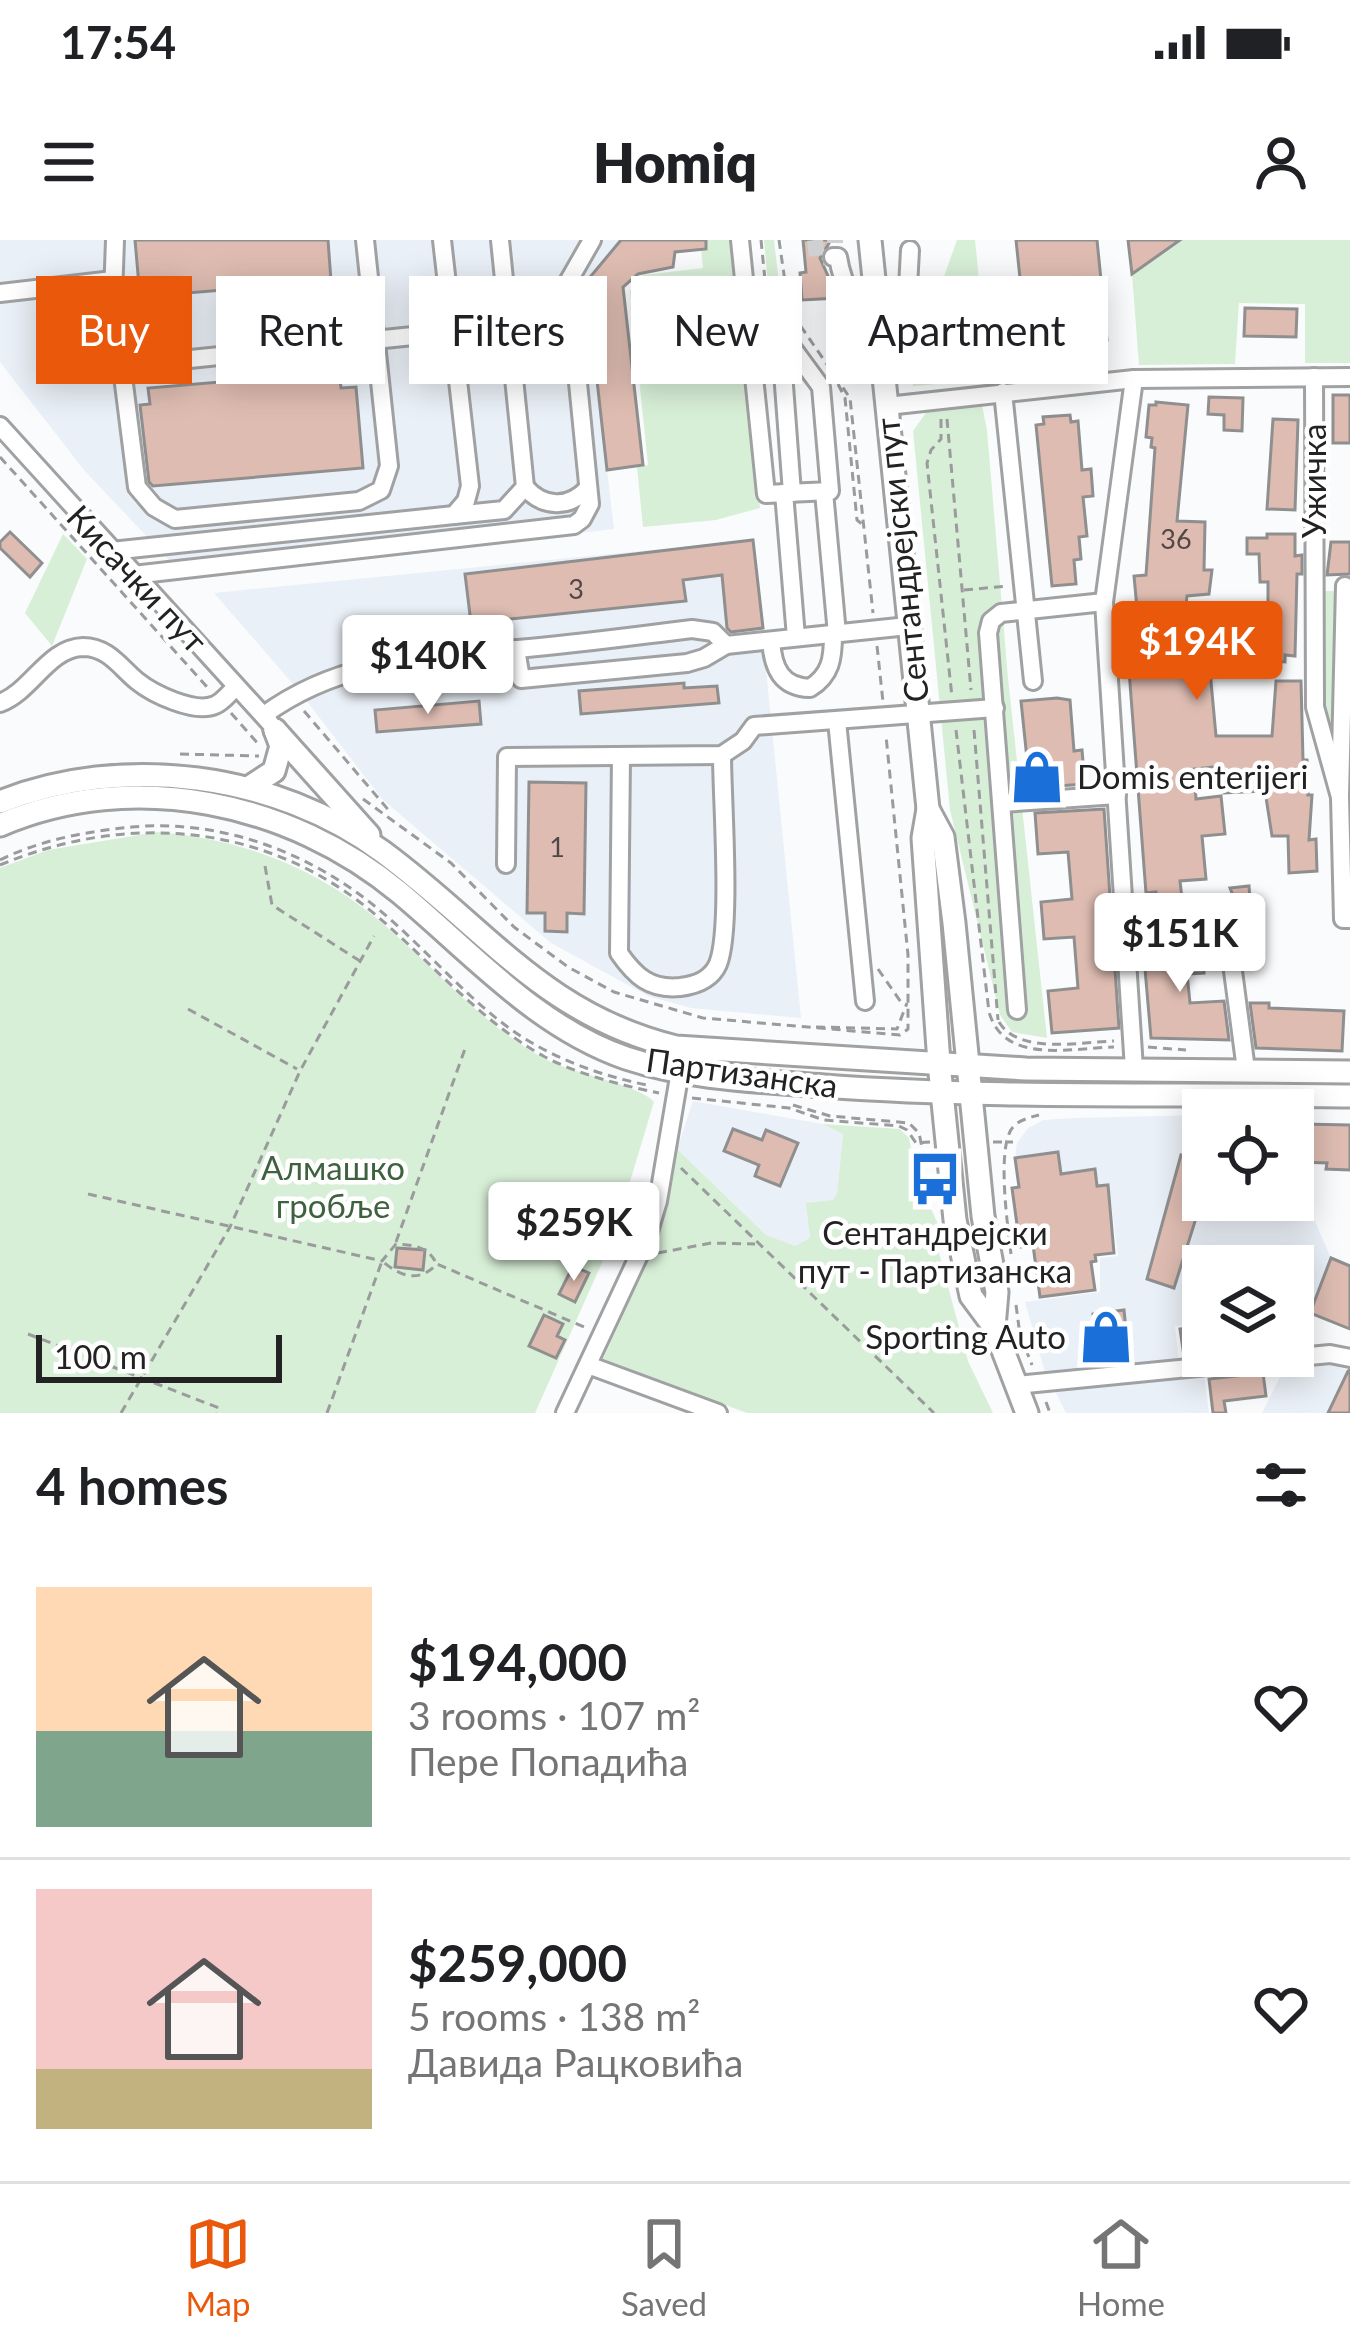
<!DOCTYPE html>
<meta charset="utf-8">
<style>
:root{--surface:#fff;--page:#f2f2f2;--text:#202124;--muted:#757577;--line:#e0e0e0;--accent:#ea580c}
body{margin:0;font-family:Lato,sans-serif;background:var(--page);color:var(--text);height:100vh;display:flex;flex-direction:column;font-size:45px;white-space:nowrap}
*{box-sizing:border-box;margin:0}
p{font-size:39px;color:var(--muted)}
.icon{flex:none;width:66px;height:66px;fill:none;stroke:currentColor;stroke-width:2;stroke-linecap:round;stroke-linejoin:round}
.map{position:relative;height:1173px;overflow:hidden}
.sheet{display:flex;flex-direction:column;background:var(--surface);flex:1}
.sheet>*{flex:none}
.banner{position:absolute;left:36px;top:36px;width:1278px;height:108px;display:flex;gap:24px}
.fabs{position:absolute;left:1182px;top:849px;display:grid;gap:24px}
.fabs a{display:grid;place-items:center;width:132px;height:132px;border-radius:0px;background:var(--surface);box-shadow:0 6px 30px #0003;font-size:60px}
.scale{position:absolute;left:36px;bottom:30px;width:246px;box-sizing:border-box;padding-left:12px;border:6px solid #222223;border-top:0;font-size:33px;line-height:42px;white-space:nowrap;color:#222223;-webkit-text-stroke:9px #fff;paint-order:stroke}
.price{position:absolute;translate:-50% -102px;padding:0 27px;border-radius:12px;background:#fff;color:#222;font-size:39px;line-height:78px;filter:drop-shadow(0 3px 6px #0008)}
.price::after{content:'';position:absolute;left:50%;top:72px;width:36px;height:27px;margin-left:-18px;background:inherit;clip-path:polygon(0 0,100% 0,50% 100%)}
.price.on{background:var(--accent);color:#fff}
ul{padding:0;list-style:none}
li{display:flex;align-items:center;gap:36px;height:300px;padding:0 36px}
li+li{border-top:3px solid var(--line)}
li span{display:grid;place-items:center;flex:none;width:336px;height:240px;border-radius:0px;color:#555}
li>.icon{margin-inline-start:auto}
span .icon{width:144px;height:144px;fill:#fffc;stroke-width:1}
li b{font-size:51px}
h2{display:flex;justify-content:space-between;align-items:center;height:144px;padding:0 36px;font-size:51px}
.pill{padding:0 42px;border-radius:0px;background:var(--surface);box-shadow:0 6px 30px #0003;font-size:42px;line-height:108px}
.pill.on{background:var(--accent);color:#fff}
.status{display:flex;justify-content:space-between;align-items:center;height:84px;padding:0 60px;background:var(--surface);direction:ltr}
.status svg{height:33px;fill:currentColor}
header{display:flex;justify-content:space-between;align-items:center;height:156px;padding:0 36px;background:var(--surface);font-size:54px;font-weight:800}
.tab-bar{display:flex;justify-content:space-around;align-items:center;height:168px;border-top:3px solid var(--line);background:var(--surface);font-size:33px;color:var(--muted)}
.tab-bar a{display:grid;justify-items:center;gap:6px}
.tab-bar .on{color:var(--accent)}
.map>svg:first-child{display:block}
</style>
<div class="status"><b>17:54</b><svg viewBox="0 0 49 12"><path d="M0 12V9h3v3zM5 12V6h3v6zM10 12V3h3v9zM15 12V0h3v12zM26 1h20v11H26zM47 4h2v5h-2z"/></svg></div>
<header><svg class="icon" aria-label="menu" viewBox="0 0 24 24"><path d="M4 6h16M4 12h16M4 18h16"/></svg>Homiq<svg class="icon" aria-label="person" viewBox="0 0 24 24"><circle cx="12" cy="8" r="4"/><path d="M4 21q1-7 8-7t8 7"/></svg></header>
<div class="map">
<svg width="1350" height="1173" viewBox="0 0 1350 1173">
<rect width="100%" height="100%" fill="#fafbfc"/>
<g fill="#eaf0f7">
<path d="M0,0H692L693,10L675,13L673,27L638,34L623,47L643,225L607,230L614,289L186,338L84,230L0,122Z"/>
<path d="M753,300L801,778L691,768L648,756L551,703L382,559L299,451L214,353Z"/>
<path d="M693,861L822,884L843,894L837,953L798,1026L677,909Z"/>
<path d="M1293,873H1301L1299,945L1331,1018L1310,1073L1293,1067V1026H1203V1083L1175,1086L1179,1122L1045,1132L1025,1062L1100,1052V1018L1118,1016L1109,946H1097L1094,929L1061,934L1057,913L1015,918L1017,903L1028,888L1043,880L1075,878L1203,875V960H1293Z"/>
<path d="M1332,1125L1350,1131V1173H1262L1283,1131Z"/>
<path d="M1204,1136L1209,1173H1066L1054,1148Z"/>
</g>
<g fill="#d8efd7">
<path d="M700,0H732L760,268L716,280L643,287L637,227L648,225L630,51L643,35L703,28Z"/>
<path d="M764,0H774L781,60L769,54Z"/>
<path d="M957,0H975L987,119L974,141L913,146L906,89L942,42Z"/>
<path d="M1180,0H1350V123H1305V64L1239,63L1235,124L1139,125L1132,34Z"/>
<path d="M982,165L987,190L1008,438L1047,798L1012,792L1000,775L950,570L913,191L928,170Z"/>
<path d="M63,294L87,319L52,406L25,373Z"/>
<path d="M1319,351H1341L1337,530L1319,466Z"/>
<path d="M157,592C239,599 312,625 376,678C433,725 479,783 545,819C571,833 640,845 654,862L613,998L535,1173H0V628L48,610Z"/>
<path d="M822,884L900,889L909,898L917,938L942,993L938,1009L968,1121L993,1173H747L603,1119L656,1003L677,909L766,995L795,1006L810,998L806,963L833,960L837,953L843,894Z"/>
</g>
<g fill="#debcb1" stroke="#908f8f" stroke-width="3">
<path d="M135,0H328L331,41L140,57Z"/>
<path d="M621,0H706V9L675,12L673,27L638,34L623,47L643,225L607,230L586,42Z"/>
<path d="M803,0H831L820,18L838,58L802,60L800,33L806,32Z"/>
<path d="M1016,0H1097L1107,100L1101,101L1103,117L1029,124Z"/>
<path d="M1128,0H1180L1132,34Z"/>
<path d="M1245,68L1297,69L1296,97L1244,96Z"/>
<path d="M339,132L341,148L356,147L363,228L153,246L149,242L140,165L150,164L148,148Z"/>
<rect x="1333" y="155" width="17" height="48"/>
<path d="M1209,157L1243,158L1242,191L1224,190V175L1208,174Z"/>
<path d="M1156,162L1188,165L1177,281L1205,282L1204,330H1212L1209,354L1187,356L1185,373L1160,378L1162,413L1208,409L1216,496H1272L1276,441H1301L1303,520H1307L1308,555H1312L1309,600L1316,599L1317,631L1289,633L1288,596H1272L1265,551L1224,553L1223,526L1194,529L1196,559L1221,556L1225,594L1202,596L1206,639L1180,641L1182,659L1157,661L1156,652L1146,653L1126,391L1139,390L1134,336L1146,335L1155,208L1151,207L1152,198L1146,197L1149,165H1156Z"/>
<path d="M1070,175L1071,182L1078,181L1082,230L1091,229L1093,256L1083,257L1087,296L1079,297L1081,319L1074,320L1076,344L1052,346L1036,185L1044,184L1043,177Z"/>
<path d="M1273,179L1298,180L1295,270L1267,269Z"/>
<path d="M10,292L42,323L30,337L0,308V302Z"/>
<path d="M1267,294H1295V316L1302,315V334H1297L1295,416L1285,415V422L1268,421V342H1260L1259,314H1247V298H1267Z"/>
<path d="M753,300L763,388L731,392L727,388L722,335L683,340L686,361L471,383L465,334Z"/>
<path d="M1331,302H1350V334L1327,335Z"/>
<path d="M684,443V448L717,446L719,463L581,474L579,451Z"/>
<path d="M1057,458L1070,460L1074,511L1082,510L1085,544L1030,548L1021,461Z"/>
<path d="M479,461L481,484L377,492L375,470Z"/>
<path d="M529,542L586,543L584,674L567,673V692L545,691V673H527Z"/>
<path d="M1104,569L1119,788L1052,793L1048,751L1078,748L1074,697L1044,699L1041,662L1072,659L1068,612L1038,614L1035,573Z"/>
<path d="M1249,646L1253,697L1257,696L1261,726L1245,728L1238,668L1230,648Z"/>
<path d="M1201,700L1204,733L1187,734L1190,763L1224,761L1229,800L1151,798L1143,706Z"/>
<path d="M1250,763H1269V768L1344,771L1342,811L1256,808Z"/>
<path d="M1301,884L1350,885V930L1326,929L1327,923L1300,922Z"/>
<path d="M733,889L762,900L766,890L798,903L780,946L755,936L759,925L724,911Z"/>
<path d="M1058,912L1061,934L1095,929L1097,946L1108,945L1114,1013L1095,1015L1096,1021L1091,1022L1095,1050L1040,1057L1033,1005L1020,1007L1012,948L1019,947L1015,918Z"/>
<path d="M1181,915L1203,922V956L1174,1048L1147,1039Z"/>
<path d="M397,1008L425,1010L423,1030L395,1027Z"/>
<path d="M1331,1018L1350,1026V1089L1310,1073Z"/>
<path d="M573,1026L589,1033L575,1062L559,1054Z"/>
<path d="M1124,1070L1128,1110L1098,1114L1093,1074Z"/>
<path d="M544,1075L563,1084L557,1096L565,1100L556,1118L529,1106Z"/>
<path d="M1203,1086V1114L1184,1116L1180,1089Z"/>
<path d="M1350,1130V1173H1328L1348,1131Z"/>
<path d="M1263,1133L1266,1156L1224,1161L1226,1173H1213L1209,1139Z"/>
</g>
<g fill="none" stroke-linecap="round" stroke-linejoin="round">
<g stroke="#cfd0d1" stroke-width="16" stroke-dasharray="16 8" stroke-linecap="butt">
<path d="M815,0L817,18L833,17"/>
<path d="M835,0V3"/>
</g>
<defs>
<g id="minor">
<path d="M115,0L113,57L137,247L154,267L175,279L359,261L381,250L389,226L365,0"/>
<path d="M740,0L766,254L830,251L821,147L744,42"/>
<path d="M833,17H838C843,50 859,71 880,97L907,66L910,10"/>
<path d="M0,53L113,40"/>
<path d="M780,92L792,253"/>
<path d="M122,126L452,92"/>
<path d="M1314,137L1315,467L1340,557"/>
<path d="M1134,139L1104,362L1134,829"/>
<path d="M1003,152L1033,441"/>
<path d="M887,166L1134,139L1350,137"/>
<path d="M0,186L270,483"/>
<path d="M525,247C543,268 569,269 588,248"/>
<path d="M824,252L837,394"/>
<path d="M784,253L796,397"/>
<path d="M454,275L504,270L525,247L500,0"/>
<path d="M111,311L454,275L466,261L470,246L442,0"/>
<path d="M133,335L574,285L582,279L590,264L568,42L592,0"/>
<path d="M1345,346L1340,557L1343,679H1350"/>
<path d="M771,401C773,428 781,447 810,448C831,435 833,418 833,395"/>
<path d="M516,409L521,439L687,423L704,418L726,405"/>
<path d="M0,463C32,451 48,408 83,407C108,407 120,427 137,441C153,454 195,474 215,465C223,462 230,452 236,447"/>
<path d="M264,475C342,418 425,418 518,409C576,404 634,396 692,389L713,392L726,405L908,386"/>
<path d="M837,481L865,761"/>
<path d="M621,516L619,713C635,736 650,750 680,747C696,745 711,740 718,724C732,689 722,559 722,515"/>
<path d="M1002,563L1117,555"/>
<path d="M506,624L507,517L722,515L743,501L754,486L995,468"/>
<path d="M1126,679L1225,670L1246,830"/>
<path d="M1017,770L988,393L991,381L1001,373L1104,362"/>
<path d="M588,1125L718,1173"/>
<path d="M1016,1145L1330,1114L1350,1118"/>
<path d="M565,1173L647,998L658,961L680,831"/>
</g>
<g id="major">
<path d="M870,0L928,569L923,598L939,823L955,980L971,1056L994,1087L1027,1173"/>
<path d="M275,490L369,595"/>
<path d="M248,548L274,531L281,506L275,490"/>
<path d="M0,562C123,513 276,533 383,612C486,688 544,775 676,807L1026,829L1350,832"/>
<path d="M928,569L943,597L954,683L983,976L997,1052L994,1087"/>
<path d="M0,585C133,528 291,562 400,653C471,712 536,787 626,818C689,839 758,841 824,846C999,859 1174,853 1350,856"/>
</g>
</defs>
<use href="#minor" stroke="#a0a1a2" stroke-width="22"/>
<use href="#major" stroke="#a0a1a2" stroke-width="27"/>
<g stroke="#9a9b9c" stroke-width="3" stroke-dasharray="9 6" stroke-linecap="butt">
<path d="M761,0L765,40"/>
<path d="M779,0L789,69L850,158L873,373"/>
<path d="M838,144L845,158L857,280L863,285"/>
<path d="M941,179V199L931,210L927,223L952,457"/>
<path d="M947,179L971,450"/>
<path d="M0,217L208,448"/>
<path d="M964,350L1008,346"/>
<path d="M877,406L883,462"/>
<path d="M304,471L391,573"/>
<path d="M231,473L260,506"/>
<path d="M956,490L989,772C1004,825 1071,808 1114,807"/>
<path d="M974,490L998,780"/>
<path d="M180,514L259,516"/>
<path d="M363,559L451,623L514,687L568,727L614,752L703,778L900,795L908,789V715L886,496"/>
<path d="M0,620C40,600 88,591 132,587C221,579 309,612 377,668C422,705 459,750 505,785C546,816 597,835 647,845"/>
<path d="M0,625C129,571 269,583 377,676C433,724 480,781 545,817C580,835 621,845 659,853"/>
<path d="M265,626L272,665L360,721"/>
<path d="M878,729L903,765"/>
<path d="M188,769L297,829"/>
<path d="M999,782C1019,815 1081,802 1114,801"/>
<path d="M816,787L897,789L907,763"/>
<path d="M1148,807L1186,810"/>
<path d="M692,858L789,868L824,880L899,886L907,890L916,903L930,902"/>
<path d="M793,865L830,876L909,883L919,893L924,917"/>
<path d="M993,902H1013"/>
<path d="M681,928L934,1173"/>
<path d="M88,954L382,1021L396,1004C412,1005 427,1006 435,1021"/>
<path d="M396,1002L466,806"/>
<path d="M658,1013L711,1003L755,1004"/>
<path d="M1011,1014C1008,988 996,906 1013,887C1019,880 1031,877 1039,875"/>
<path d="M1016,1065L1020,1095L1032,1125"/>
<path d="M28,1094L219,1168L217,1173"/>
<path d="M1046,1162L1050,1173"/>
<path d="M121,1173L230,987L300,831L374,696"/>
<path d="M327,1173L382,1021C401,1037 419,1043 437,1024L584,1087"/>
</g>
<use href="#minor" stroke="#fff" stroke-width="16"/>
<use href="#major" stroke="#fff" stroke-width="21"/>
</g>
<defs>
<symbol id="shop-bare" viewBox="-9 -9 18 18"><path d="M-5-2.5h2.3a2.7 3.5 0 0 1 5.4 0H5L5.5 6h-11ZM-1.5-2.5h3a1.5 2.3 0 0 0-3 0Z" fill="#1a6fd9" stroke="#fff" stroke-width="2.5" paint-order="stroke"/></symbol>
<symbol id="bus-bare" viewBox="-9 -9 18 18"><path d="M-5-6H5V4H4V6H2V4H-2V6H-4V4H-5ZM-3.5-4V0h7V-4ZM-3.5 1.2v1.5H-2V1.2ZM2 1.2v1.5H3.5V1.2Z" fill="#1a6fd9" stroke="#fff" stroke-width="2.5" paint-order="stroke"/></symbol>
</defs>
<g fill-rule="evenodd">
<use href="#shop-bare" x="999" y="499" width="76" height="76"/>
<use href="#bus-bare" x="897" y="901" width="76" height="76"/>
<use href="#shop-bare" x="1068" y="1059" width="76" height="76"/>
</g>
<g text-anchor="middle" stroke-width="9" stroke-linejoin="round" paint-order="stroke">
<g font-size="27" fill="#514846">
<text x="1176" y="309">36</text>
<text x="576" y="359">3</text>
<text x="557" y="617">1</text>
</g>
<g font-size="33" fill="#222223" stroke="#fff">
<text transform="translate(1314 241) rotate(-90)" y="12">Ужичка</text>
<text transform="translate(902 320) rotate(-96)" y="12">Сентандрејски пут</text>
<text transform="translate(137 339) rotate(47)" y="12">Кисачки пут</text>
<text transform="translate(742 833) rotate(8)" y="12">Партизанска</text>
</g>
<g font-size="33" fill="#222223" stroke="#fff" text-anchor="start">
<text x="1077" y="549">Domis enterijeri</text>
<text x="935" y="1005" text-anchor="middle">Сентандрејски<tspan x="935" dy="38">пут - Партизанска</tspan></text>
<text x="1066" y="1109" text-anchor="end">Sporting Auto</text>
</g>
<g font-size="33" fill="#3e623e" stroke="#fff">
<text x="333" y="940">Алмашко<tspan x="333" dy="38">гробље</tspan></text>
</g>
</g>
</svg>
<div class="fabs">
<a><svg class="icon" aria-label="locate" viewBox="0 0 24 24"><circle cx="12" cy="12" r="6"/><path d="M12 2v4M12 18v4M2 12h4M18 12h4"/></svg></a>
<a><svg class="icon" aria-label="layers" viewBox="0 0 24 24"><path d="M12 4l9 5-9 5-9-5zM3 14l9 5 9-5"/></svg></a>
</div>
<div class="scale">100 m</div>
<b class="price on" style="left:1197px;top:463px">$194K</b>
<b class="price" style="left:428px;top:477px">$140K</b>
<b class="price" style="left:1180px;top:755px">$151K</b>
<b class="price" style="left:574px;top:1044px">$259K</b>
<div class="banner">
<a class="pill on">Buy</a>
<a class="pill">Rent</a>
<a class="pill">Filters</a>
<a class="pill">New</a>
<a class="pill">Apartment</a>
</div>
</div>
<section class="sheet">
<h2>4 homes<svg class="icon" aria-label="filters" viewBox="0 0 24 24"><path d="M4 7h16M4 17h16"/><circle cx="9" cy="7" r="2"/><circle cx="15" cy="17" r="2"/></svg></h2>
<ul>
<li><span style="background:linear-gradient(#ffd9b3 60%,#7fa58c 0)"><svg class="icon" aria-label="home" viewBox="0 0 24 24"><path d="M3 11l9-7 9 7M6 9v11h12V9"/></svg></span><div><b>$194,000</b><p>3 rooms · 107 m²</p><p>Пере Попадића</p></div><svg class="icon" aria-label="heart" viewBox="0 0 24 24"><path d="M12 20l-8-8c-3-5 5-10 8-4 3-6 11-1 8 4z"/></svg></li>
<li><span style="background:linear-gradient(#f6c9c9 75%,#c2b280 0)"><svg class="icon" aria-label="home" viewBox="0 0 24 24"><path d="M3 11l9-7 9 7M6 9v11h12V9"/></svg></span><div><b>$259,000</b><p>5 rooms · 138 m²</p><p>Давида Рацковића</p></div><svg class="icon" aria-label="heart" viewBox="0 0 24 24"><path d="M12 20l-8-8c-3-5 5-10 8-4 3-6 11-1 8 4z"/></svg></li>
</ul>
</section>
<nav class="tab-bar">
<a class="on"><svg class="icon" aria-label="map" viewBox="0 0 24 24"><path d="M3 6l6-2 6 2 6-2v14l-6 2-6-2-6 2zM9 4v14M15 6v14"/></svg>Map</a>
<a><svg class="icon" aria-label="saved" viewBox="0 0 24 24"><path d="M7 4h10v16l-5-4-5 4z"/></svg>Saved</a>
<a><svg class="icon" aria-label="home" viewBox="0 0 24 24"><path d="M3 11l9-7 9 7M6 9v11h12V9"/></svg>Home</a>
</nav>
